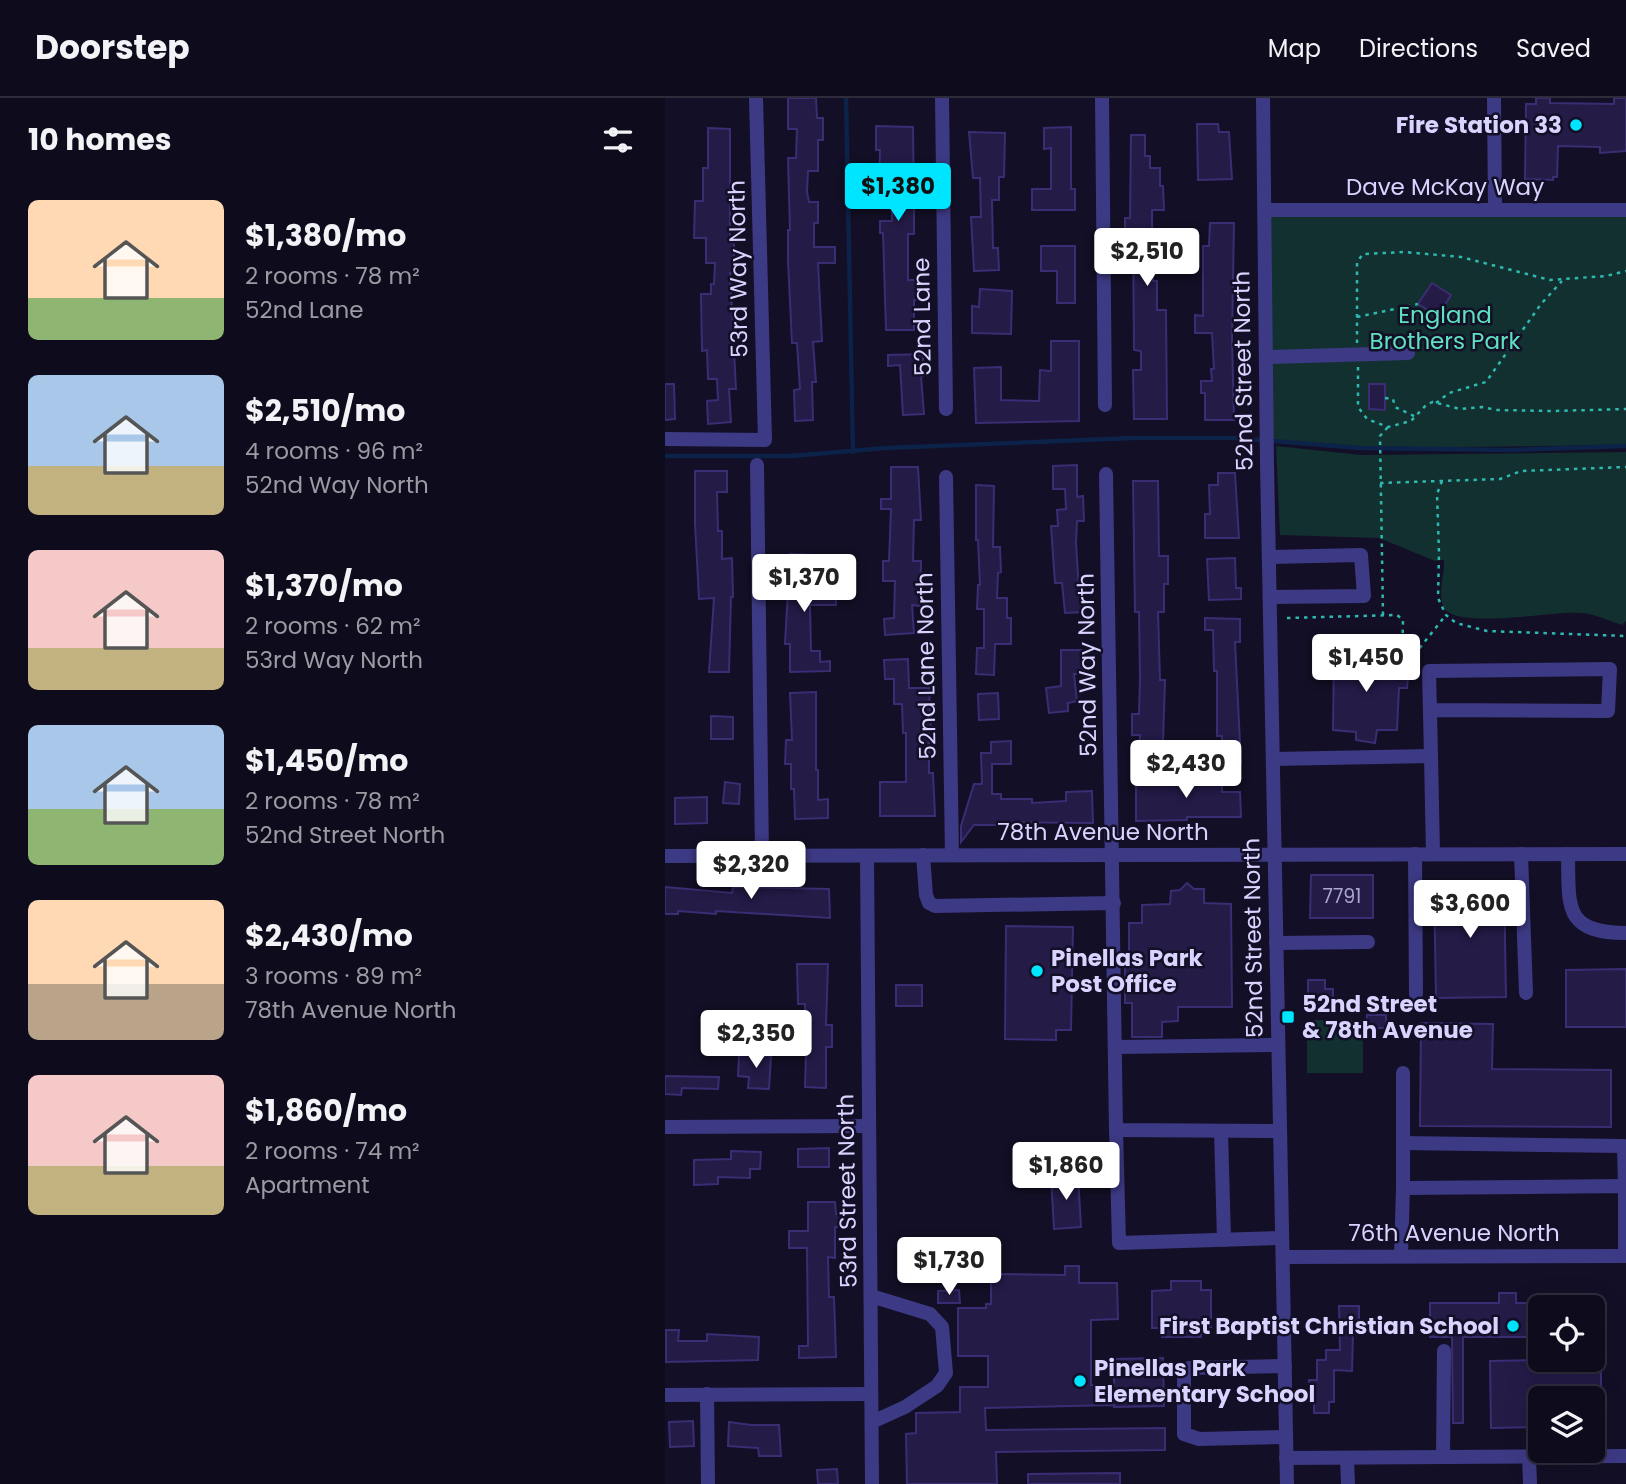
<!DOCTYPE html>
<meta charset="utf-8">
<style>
:root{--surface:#0e0b1c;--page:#1c1929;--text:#f1f3f6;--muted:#9b9ba3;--line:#2e2b3b;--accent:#00e5ff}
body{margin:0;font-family:Poppins,sans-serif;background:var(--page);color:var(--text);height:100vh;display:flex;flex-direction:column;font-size:26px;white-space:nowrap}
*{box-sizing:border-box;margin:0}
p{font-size:23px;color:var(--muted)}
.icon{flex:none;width:38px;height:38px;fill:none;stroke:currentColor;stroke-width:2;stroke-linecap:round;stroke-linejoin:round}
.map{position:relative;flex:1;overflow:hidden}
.sheet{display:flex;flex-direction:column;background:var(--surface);width:665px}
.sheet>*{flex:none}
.fabs{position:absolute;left:863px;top:1197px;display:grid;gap:14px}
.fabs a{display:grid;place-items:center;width:77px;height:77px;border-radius:10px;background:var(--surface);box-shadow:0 7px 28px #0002,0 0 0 2px var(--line);font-size:35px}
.price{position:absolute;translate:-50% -60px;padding:0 16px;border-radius:7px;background:#fff;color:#222;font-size:23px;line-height:46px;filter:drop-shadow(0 2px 4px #0008)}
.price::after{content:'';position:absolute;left:50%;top:42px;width:21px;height:16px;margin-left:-10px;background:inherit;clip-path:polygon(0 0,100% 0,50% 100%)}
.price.on{background:var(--accent);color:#111}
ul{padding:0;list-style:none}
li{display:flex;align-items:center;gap:21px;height:175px;padding:0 28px}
li span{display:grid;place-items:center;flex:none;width:196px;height:140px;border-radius:10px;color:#555}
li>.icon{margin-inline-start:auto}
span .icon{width:84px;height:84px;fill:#fffc;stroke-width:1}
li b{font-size:30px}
h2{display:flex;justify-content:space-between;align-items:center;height:84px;padding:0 28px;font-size:30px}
header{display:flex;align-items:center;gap:42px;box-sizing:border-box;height:98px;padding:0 35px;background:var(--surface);border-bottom:2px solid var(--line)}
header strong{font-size:33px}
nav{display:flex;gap:38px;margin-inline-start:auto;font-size:24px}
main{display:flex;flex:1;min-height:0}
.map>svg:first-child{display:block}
</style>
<header>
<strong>Doorstep</strong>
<nav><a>Map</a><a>Directions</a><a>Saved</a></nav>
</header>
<main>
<section class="sheet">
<h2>10 homes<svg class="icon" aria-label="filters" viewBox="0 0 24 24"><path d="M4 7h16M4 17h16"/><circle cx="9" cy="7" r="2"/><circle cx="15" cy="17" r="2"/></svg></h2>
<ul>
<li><span style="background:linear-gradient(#ffd9b3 70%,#8fb573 0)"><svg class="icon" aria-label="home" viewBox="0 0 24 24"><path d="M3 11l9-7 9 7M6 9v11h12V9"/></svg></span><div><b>$1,380/mo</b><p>2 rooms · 78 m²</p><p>52nd Lane</p></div></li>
<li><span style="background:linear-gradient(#a9c7e8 65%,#c2b280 0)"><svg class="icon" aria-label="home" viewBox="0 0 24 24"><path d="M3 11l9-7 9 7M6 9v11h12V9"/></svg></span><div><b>$2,510/mo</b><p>4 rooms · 96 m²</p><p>52nd Way North</p></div></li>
<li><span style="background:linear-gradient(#f6c9c9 70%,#c2b280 0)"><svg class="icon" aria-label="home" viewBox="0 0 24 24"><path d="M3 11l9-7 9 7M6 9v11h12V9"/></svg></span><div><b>$1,370/mo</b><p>2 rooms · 62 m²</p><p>53rd Way North</p></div></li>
<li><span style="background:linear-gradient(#a9c7e8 60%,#8fb573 0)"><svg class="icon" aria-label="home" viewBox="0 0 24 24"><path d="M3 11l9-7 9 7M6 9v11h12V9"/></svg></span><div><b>$1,450/mo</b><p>2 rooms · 78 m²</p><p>52nd Street North</p></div></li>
<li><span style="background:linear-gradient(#ffd9b3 60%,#b9a48a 0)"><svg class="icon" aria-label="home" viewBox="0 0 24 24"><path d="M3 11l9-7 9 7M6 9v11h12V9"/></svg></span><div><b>$2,430/mo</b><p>3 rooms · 89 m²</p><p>78th Avenue North</p></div></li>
<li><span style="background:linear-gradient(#f6c9c9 65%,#c2b280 0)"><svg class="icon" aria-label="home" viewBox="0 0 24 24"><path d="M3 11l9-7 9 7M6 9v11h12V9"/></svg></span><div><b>$1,860/mo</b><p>2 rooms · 74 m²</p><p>Apartment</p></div></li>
</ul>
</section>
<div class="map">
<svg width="961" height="1386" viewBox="0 0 961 1386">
<rect width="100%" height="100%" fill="#130f26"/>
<g fill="#12302f">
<path d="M961,110V347L695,350L602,341L600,112Z"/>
<path d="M611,348L696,357L961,354V523L957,527C944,523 928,515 914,515C890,513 794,531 780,511C771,498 780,477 779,462L770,463L714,440L615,437Z"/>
<rect x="642" y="922" width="56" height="53"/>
</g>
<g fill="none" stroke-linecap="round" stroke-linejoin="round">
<g stroke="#0c2248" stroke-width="4.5">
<path d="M181,0L188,354"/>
<path d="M0,358H126L221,350L468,340H569L695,350L847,352L961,348"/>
</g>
</g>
<g fill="#241b47" stroke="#3b2d73" stroke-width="2">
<path d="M123,0H151L152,20H158V42H153V73H143L142,94L144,104H153V125H149V149H170V165H153L157,243L148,244L151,284H147L148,322L130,323L129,292L135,291L132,245H127L123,163V132H125L123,60H131L132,31H123Z"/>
<path d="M871,0H885V5L949,6V0H961V53L935,55V49L893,48L892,79H888V82L860,81L861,6H871Z"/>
<path d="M532,26H553L554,34H564L567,81L533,82Z"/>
<path d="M211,28L248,29L249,112V136H243V182H252V202H249V232H221L218,135H215V123H227V95L214,94L215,52H211Z"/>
<path d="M406,29V91H410V112H367V91H386V50L379,51V30Z"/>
<path d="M43,30L65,31V145H69V175H65L71,291H64L66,324L43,326L42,303L53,302L52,281H43L42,252L37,253L36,196H46V186H49L50,165H41V140H29L30,103H38V70H43Z"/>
<path d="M304,34L340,35L339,79H334V102H327L328,150H333L334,172L309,173L306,119H316L315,80H308Z"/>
<path d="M466,37H480V58H485V70H495V88H498L499,112H487V148L488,183H492V212H501L502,321H469L468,272H476V253L469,252L468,131H460V120H465Z"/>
<path d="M545,125H569L567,240L569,322H540V295H536V283H547L546,271H549L547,235H530V217L538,218V148H544Z"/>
<path d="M376,148H410V205H392V173H376Z"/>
<path d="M767,185L786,197L773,218L753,206Z"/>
<path d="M315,191L347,193L346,236L307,235V208L314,209Z"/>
<path d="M386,243H414V323L311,325L309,270L336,269V302L374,303L375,272L386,273Z"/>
<path d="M258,256V278H256L259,316L238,317L235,267L223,268V257Z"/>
<path d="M0,286H9L10,321L0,322Z"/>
<path d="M704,286H720V312L704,311Z"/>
<path d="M412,367V399L418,398L419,423H412L411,445L414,492L418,491L420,514L400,515L397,485H390L386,428H393L392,412L401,411L400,391H388V368Z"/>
<path d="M226,369H253L256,422H249L248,463H256L255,508L247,507L249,535L220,537L219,521L229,520L230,483H218V463H224L226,411H216V401H226Z"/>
<path d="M30,373H62V394H52L53,433H57V461L67,460L68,499H66L64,574H44L49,500L34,501L30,425Z"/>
<path d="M553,375H570L574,440H540V416H545L544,387H553Z"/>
<path d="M468,383H493L494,458H503V486H499V514H493L495,582H500L498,645H516V664L474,663L475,637H467V616H474L475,582L474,514H470Z"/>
<path d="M311,387L329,388L328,449H335L336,474L333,475L332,500H342V520H346V546H330L329,577L311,576L312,550H319V511H312L313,487H315L313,442H311Z"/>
<path d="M125,456L149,457L148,490H171V507H145L146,553H155V564L165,563V573L125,574V546H120Z"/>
<path d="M570,460L571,490H576V501L544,502L542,461Z"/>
<path d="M540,520L575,521V544H570L576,665L557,666V638H552V573H549L548,532H540Z"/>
<path d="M396,552H417V576H409L412,603L403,605V613L384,615L381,590L396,588Z"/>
<path d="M669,557H733V578L743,579L742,590H734L732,632H712L710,645L691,642V634L668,632Z"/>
<path d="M243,561L244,590H264L266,633H264V675H268L270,718H215V684H241V635H238L237,606H229V581H220L219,562Z"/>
<path d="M151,594V672H153V702L163,701V720L130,721L129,691H126V666H120L121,642H127L125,595Z"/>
<path d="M333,595L334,621L314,622L313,596Z"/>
<path d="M46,618L68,619V641H46Z"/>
<path d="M346,643V666H327V696H336V701H367V705L401,703V694L427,693L428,725L335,724V727H309L296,744V728L309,686H317L316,655H326V644Z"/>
<path d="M531,675H557V694H575L576,719H522V722L471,723V684H491V687L531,686Z"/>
<path d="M60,684L75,686L74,706L58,705Z"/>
<path d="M42,699V725L10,726V700Z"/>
<path d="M646,777H708V820H645Z"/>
<path d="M839,784L841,899L771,900L769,785Z"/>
<path d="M522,785L529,791H539V805L566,806L567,909H513V923L497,924V939H467V905H460V856H464V825H477V807L505,806L506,793L515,792Z"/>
<path d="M0,789L67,795L68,789L164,791L165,820L51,813V816L13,813V816H0Z"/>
<path d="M341,828L408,829L406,932H391V942L340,941Z"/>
<path d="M132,866H163L161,927H167V949H161V990L140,989L142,920L140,919V906H133Z"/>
<path d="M961,871V929H901V872Z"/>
<path d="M643,882H660V891H668V909H643Z"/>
<rect x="231" y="887" width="26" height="21"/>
<path d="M702,917H721V930H701Z"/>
<path d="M756,925L828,926L827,971L946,972V1029L755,1028Z"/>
<path d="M74,956L106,958L104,991L83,990L84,979L73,978Z"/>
<path d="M0,978L54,979L53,991L17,990L16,997L0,996Z"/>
<path d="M164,1050V1069H133V1051Z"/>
<path d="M66,1053L96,1054L95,1071H85V1080L53,1079V1086L29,1087V1062L66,1061Z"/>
<path d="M413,1077L416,1129L389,1131L386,1079Z"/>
<path d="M143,1104H170L171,1116H180V1129H170V1160L163,1159L164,1199H169L171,1259L134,1260V1248H143L142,1150H124V1133H143Z"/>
<path d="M400,1168H414V1185H452L453,1221L426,1222V1287H449V1261L498,1260L499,1308L449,1309V1307L320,1310L321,1332L500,1330V1352L331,1354L332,1386H242L241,1336L251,1335V1315L295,1314V1289H323V1258H293V1210H321V1206H326V1176L400,1177Z"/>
<path d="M506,1183H536V1192H546V1229H536V1239H497V1230H487V1193L506,1192Z"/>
<path d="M294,1192L295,1205H273V1193Z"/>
<path d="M834,1195H851V1205H875V1239H798V1325H788L787,1239H765V1205H834Z"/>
<path d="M674,1208H694V1236H688L687,1273L669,1272V1304H664V1315H649V1299H644V1282H652V1262H661V1252H675Z"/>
<path d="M1,1232H14L13,1243H42V1236L94,1239L93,1262L1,1264Z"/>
<path d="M876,1262L877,1268L936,1267V1300H875V1329L826,1330L825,1263Z"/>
<path d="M28,1323L29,1348L5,1349L4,1324Z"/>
<path d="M64,1324L86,1327H114L116,1358H94L93,1350L63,1348Z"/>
<path d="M172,1371L173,1386H153L152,1372Z"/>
<path d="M455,1375V1386H363V1376Z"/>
</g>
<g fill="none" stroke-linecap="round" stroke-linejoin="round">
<g stroke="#2fb8b0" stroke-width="2.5" stroke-dasharray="3.5 5" stroke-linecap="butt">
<path d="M692,219L753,206"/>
<path d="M692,245V164L698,156L739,154L796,159L885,182L941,178L961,173"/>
<path d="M693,269V309L702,321L723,329L746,323L762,306L768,304L795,311L817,309L832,312L888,313L961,311"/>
<path d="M720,300L728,301L730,309L751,319"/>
<path d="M771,305L784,295L821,284L876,206L897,183"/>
<path d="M777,383L772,396L774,455L773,500L781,517L791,525L822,533L961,538"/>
<path d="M715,385L835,381L856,373L961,369"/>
<path d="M718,517L715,338L723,329"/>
<path d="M622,520L732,517L738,522L737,565L747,564L749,557L781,517"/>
</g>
<g stroke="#3d3a85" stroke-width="14">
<path d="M277,0L281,311"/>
<path d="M437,0L440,307"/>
<path d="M598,0L602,366L622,1386"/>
<path d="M829,0L830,112"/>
<path d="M600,112H961"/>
<path d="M601,259L743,255"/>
<path d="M0,341L100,342L91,0"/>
<path d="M92,367L97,758"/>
<path d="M441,376L451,1032L615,1033"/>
<path d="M281,379L287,757"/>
<path d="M604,459L696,457L699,498L605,499"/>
<path d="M765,612L943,613L945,571L764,573L766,658"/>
<path d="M608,661L766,658L768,756"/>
<path d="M750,756L751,896"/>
<path d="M856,756L861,895"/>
<path d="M903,756C904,808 898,835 961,835"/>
<path d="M258,757L261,797L264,805L270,808L449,805"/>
<path d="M0,758L961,756"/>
<path d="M202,758L207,1386"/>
<path d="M611,845L703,844"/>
<path d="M450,949L613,947"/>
<path d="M0,1029L204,1028"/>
<path d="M451,1032L454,1145L617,1140"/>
<path d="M556,1033L559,1142"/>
<path d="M738,1045L959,1048L960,1088"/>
<path d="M738,1090V975"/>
<path d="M736,1158L738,1090L960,1088V1158"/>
<path d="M618,1159L961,1158"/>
<path d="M206,1198L265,1216L277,1229L281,1275L272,1288L240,1309L207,1324"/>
<path d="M620,1268L524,1270L519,1274V1336L534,1341L621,1339"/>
<path d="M42,1296L43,1386"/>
<path d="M0,1297L206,1296"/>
<path d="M864,1358L865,1386"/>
<path d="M778,1359L779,1253"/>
<path d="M621,1360L961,1358"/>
<path d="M682,1360L683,1386"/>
</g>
</g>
<g fill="#00e5ff" stroke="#130f26" stroke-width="2.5">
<circle cx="911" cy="27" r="7"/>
<circle cx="372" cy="873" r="7"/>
<rect x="616" y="912" width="14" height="14" rx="3.5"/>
<circle cx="848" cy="1228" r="7"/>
<circle cx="415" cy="1283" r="7"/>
</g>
<g text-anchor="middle" stroke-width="5" stroke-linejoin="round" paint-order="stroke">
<g font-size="19" fill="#aca6d1">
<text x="677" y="805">7791</text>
</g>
<g font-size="23" font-weight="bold" fill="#d9d4ff" stroke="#130f26" text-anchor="start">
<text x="897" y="35" text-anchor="end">Fire Station 33</text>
<text x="386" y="868">Pinellas Park<tspan x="386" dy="26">Post Office</tspan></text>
<text x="637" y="914">52nd Street<tspan x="637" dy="26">&amp; 78th Avenue</tspan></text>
<text x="834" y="1236" text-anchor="end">First Baptist Christian School</text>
<text x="429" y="1278">Pinellas Park<tspan x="429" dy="26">Elementary School</tspan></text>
</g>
<g font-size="23" fill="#d9d4ff" stroke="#130f26">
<text x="780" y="97">Dave McKay Way</text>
<text transform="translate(73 171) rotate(-91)" y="8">53rd Way North</text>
<text transform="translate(257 219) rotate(-91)" y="8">52nd Lane</text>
<text transform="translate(578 273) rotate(-91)" y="8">52nd Street North</text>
<text transform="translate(422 567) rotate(-91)" y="8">52nd Way North</text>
<text transform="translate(261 568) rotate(-91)" y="8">52nd Lane North</text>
<text x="438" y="742">78th Avenue North</text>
<text transform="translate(588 840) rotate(-91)" y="8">52nd Street North</text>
<text transform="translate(182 1093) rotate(-91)" y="8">53rd Street North</text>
<text x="789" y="1143">76th Avenue North</text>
</g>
<g font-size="23" fill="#5fe0c0" stroke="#130f26">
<text x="780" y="225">England<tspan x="780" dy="26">Brothers Park</tspan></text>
</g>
</g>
</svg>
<div class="fabs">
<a><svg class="icon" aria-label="locate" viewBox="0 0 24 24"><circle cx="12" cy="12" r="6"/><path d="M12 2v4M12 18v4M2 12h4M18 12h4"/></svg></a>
<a><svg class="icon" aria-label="layers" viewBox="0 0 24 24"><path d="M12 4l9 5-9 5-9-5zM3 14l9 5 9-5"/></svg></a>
</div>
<b class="price on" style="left:233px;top:125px">$1,380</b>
<b class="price" style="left:482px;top:190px">$2,510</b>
<b class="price" style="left:139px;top:516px">$1,370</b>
<b class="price" style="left:701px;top:596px">$1,450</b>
<b class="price" style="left:521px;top:702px">$2,430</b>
<b class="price" style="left:86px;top:803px">$2,320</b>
<b class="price" style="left:805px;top:842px">$3,600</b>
<b class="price" style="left:91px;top:972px">$2,350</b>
<b class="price" style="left:401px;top:1104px">$1,860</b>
<b class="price" style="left:284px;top:1199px">$1,730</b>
</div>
</main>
